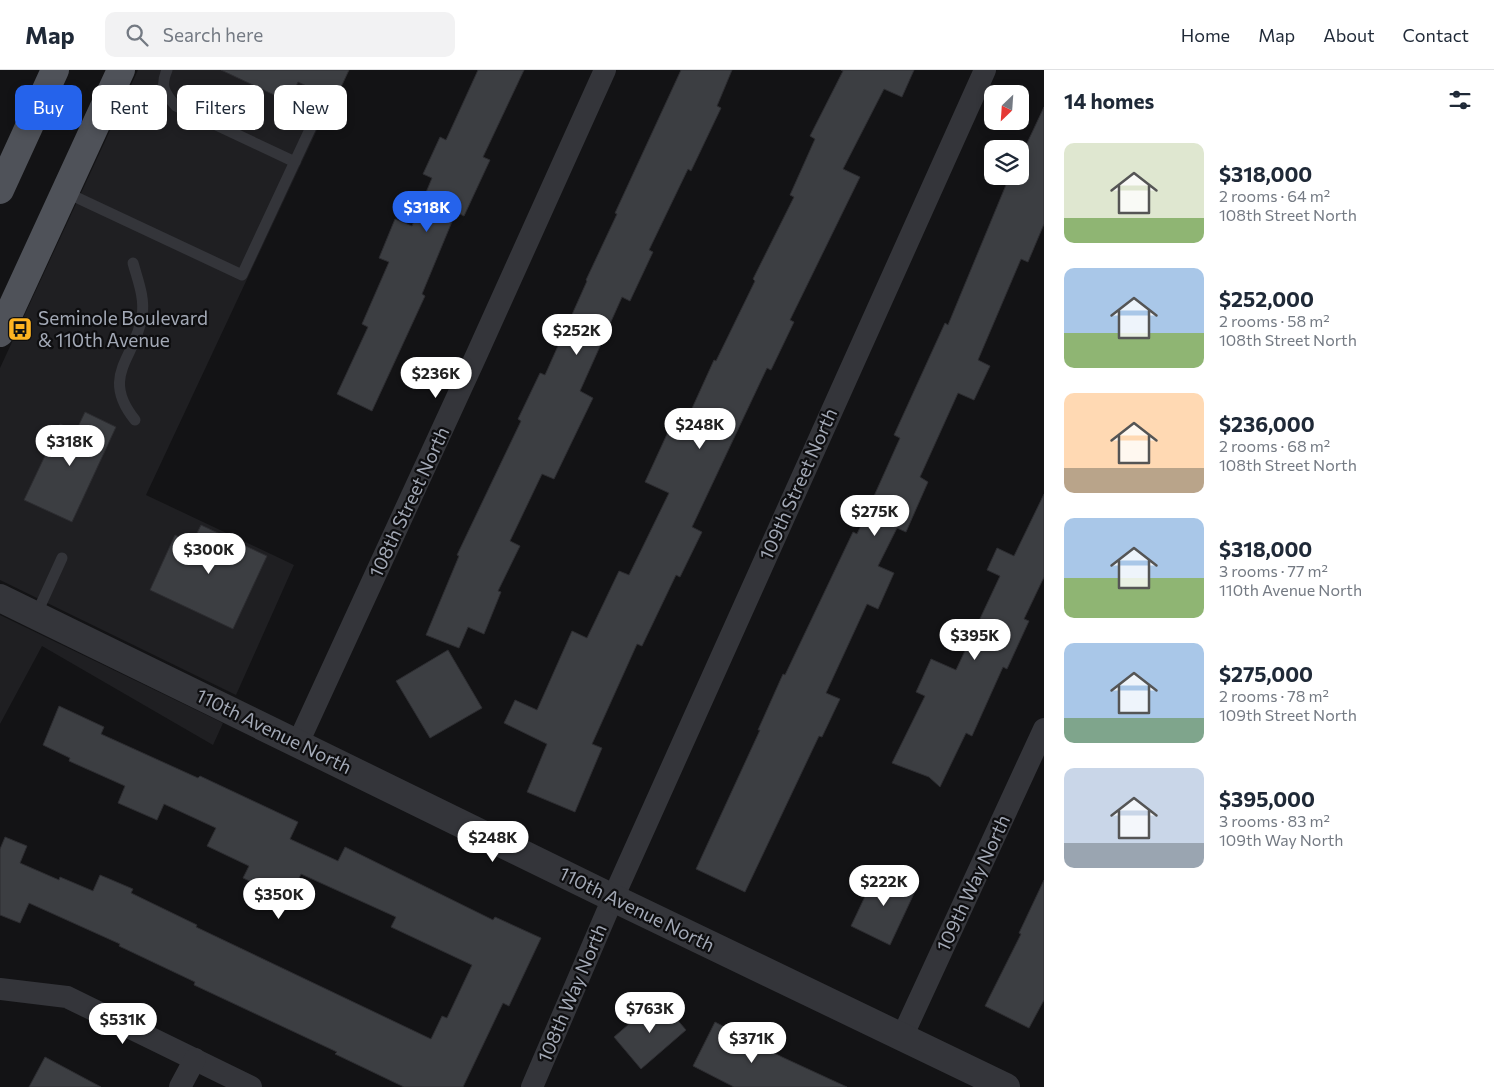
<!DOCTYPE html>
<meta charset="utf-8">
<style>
:root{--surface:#fff;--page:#f2f2f3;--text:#1f2937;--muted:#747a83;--line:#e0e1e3;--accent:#2563eb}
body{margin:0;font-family:Commissioner,sans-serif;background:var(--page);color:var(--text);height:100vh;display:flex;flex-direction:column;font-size:19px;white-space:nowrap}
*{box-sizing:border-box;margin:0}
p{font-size:16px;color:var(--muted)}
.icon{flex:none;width:28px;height:28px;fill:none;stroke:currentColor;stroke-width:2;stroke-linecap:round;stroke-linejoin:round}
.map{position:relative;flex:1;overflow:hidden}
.sheet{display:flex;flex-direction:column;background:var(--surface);width:450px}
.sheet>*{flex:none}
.hud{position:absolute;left:15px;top:15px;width:475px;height:45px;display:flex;gap:10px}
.needle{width:32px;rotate:205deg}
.controls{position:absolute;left:984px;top:15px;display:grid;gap:10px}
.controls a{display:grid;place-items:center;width:45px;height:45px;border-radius:10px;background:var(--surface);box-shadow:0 2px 8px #0003;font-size:25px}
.price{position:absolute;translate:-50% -42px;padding:0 11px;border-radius:18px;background:#fff;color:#222;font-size:16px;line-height:32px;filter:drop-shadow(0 1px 2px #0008)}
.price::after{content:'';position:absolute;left:50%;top:30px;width:15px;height:11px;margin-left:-8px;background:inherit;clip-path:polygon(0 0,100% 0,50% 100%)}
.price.current{background:var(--accent);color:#fff}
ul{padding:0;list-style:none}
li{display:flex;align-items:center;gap:15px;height:125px;padding:0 20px}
li span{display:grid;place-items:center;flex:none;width:140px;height:100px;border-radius:10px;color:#555}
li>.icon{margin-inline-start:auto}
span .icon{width:60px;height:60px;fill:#fffc;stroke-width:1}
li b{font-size:21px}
h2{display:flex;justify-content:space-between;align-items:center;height:60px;padding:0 20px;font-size:21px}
.tag{padding:0 18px;border-radius:10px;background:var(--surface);box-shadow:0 2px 8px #0003;font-size:18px;line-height:45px}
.tag.current{background:var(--accent);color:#fff}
header{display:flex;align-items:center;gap:30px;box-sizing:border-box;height:70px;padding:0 25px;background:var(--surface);border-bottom:1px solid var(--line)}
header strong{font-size:24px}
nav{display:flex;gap:28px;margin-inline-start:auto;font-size:18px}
.search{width:350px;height:45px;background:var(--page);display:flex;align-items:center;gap:12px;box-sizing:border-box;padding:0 18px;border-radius:10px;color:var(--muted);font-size:19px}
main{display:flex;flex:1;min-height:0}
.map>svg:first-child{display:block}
</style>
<header>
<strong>Map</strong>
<div class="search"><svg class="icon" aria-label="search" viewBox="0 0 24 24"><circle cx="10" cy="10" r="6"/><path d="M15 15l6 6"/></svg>Search here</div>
<nav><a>Home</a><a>Map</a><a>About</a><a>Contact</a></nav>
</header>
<main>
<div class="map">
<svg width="1044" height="1017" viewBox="0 0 1044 1017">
<rect width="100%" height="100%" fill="#131315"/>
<g fill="#1f1f22">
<path d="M138,0H345L146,425L294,495L236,625L0,510V298Z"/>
<path d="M0,545L223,653L213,675L42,576L0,654Z"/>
</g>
<g fill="#3c3e42" stroke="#2d2d31">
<path d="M221,0H349L335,30L330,18H325L319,22L298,12L289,32Z"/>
<path d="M478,0H524L483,87L490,90L464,146L456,142L422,224L425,226L372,341L337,324L368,257L362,254L389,192L379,188L395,149L412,156L432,108L423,104L440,67L446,70Z"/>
<path d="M681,0H732L717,36L721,38L691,101L688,99L649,180L653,182L630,231L622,227L580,321L593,328L554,409L542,404L510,471L520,476L498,521L501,522L484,564L468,557L459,578L426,565L459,486L457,485L521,351L518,349L540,303L545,305L587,211L586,210L617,144L615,143Z"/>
<path d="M841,0H914L902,27L884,19L843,99L860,107L790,250L794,252L771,300L767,298L692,457L702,462L680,507L676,505L642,576L637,574L592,674L602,678L575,742L527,722L547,674L504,653L515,630L537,640L572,561L587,568L619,501L629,505L669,423L645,412L668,362L679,367L714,290L716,291L755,211L753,209L794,127L790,125L815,69L810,66L843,1Z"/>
<path d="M1044,37V154L1028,192L1021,189L978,290L990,296L974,330L958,323L920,407L928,412L906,462L897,458L878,496L894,503L878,539L867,534L826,623L840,629L822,667L819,666L745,822L696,799L760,660H758L783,604L785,605L853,462L857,464L900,368L894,365L945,253L948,255L1008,110L1020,115V88Z"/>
<path d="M85,342L116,357L72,452L24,430L60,354L76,361Z"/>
<path d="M1044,424V507L1024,549L1029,551L1007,599L1003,597L972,666L966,663L940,717L929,707L892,693L925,626L916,622L931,589L956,600L1000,506L987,500L997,478L1014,486Z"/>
<path d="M201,455L267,486L233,559L150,520L175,465L192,473Z"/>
<path d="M448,580L482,638L430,668L396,611Z"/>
<path d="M59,636L104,657L101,664L198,708L200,706L298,752L290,769L338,791L345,777L493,850L495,847L541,868L509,936L503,933L463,1017H404L335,984L337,982L194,915L195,912L119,876L120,874L29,833L20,853L0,845V779L5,767L27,776L20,793L59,810L60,807L93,821L100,805L133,819L131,823L197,855L196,857L431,969L442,946L447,948L472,895L391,857L396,847L301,804L289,829L243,808L249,796L207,776L216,758L164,734L157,750L118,733L125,716L69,691L70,688L43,675Z"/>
<path d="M878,799L917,817L890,875L851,856Z"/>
<path d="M1044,810V930L1029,958L985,936L1021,864L1019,863Z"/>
<path d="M659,928L686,960L641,999L614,967Z"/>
<path d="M715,952L782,987L847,1017H734L693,996Z"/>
<path d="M45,987L101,1017H29Z"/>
</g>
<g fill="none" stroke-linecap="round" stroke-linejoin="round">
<g stroke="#34353a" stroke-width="11">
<path d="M167,0C160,16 164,23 176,36L295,92"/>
<path d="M65,122L242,205L326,25"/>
<path d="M133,193C138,211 145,228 142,246C136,288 99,305 135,350"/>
<path d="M36,545L62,488"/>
</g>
<g stroke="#34353a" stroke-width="22">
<path d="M298,673L476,286L605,0"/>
<path d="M0,919L67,927L251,1017"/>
<path d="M902,967L1044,659"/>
<path d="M180,1017L195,989"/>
<path d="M532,1017L613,828L985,0"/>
</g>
<path stroke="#34353a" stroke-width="28" d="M0,528L613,828L1006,1017"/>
<g stroke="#4f5259" stroke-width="28">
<path d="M0,120L55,0"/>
<path d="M0,263L121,0"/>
</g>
</g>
<defs>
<symbol id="bus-square" viewBox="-11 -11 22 22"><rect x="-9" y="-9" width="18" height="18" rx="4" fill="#ffb421" stroke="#0e0e10"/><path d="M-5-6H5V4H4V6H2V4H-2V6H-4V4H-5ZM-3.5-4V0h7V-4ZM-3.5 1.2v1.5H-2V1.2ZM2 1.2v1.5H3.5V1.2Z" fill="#111"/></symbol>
</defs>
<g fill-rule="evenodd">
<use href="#bus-square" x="6" y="245" width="28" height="28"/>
</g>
<g text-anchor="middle" stroke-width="4.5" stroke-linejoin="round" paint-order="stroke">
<g font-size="19" fill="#a3a9b6" stroke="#0e0e10" text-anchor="start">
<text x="38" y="255">Seminole Boulevard<tspan x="38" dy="22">&amp; 110th Avenue</tspan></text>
</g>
<g font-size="19" fill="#a3a9b6" stroke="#0e0e10">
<text transform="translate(798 414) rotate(-66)" y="7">109th Street North</text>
<text transform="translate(409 432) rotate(-65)" y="7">108th Street North</text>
<text transform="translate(274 661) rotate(26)" y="7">110th Avenue North</text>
<text transform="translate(973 813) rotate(-65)" y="7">109th Way North</text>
<text transform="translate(637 839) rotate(26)" y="7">110th Avenue North</text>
<text transform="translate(572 923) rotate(-67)" y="7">108th Way North</text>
</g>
</g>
</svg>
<div class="controls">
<a><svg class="needle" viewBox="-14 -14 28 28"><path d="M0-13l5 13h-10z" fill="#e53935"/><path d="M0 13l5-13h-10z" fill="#747a83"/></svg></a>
<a><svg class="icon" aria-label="layers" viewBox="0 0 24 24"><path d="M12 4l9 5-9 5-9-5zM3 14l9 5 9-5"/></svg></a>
</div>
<b class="price current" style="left:427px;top:163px">$318K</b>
<b class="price" style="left:577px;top:286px">$252K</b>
<b class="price" style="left:436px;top:329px">$236K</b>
<b class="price" style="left:700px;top:380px">$248K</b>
<b class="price" style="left:70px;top:397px">$318K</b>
<b class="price" style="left:875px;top:467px">$275K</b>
<b class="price" style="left:209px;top:505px">$300K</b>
<b class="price" style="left:975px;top:591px">$395K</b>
<b class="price" style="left:493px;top:793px">$248K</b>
<b class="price" style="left:884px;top:837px">$222K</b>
<b class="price" style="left:279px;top:850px">$350K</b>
<b class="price" style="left:650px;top:964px">$763K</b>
<b class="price" style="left:123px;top:975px">$531K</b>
<b class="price" style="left:752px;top:994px">$371K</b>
<div class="hud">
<a class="tag current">Buy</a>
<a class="tag">Rent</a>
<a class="tag">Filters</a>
<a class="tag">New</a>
</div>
</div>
<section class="sheet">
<h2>14 homes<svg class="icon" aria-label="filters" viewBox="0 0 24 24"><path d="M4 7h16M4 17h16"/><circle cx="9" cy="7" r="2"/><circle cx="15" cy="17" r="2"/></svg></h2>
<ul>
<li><span style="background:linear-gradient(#dfe7d0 75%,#8fb573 0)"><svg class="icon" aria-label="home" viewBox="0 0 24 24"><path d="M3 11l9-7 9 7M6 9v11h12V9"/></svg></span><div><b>$318,000</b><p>2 rooms · 64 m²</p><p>108th Street North</p></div></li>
<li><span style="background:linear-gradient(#a9c7e8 65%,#8fb573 0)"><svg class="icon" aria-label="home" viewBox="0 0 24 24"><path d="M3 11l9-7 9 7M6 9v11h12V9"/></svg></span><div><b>$252,000</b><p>2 rooms · 58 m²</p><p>108th Street North</p></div></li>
<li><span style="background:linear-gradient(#ffd9b3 75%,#b9a48a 0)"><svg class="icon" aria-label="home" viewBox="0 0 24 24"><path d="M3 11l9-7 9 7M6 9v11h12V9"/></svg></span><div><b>$236,000</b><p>2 rooms · 68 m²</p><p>108th Street North</p></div></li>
<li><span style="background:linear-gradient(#a9c7e8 60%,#8fb573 0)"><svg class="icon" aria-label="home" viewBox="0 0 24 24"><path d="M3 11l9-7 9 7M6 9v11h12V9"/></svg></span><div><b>$318,000</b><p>3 rooms · 77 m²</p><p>110th Avenue North</p></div></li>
<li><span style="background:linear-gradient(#a9c7e8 75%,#7fa58c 0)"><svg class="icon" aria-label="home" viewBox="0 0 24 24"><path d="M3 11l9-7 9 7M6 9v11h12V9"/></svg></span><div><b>$275,000</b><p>2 rooms · 78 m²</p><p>109th Street North</p></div></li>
<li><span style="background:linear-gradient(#c9d6e8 75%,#9aa5b1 0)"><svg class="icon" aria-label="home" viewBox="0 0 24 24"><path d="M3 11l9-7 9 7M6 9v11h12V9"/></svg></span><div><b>$395,000</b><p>3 rooms · 83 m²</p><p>109th Way North</p></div></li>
</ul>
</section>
</main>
